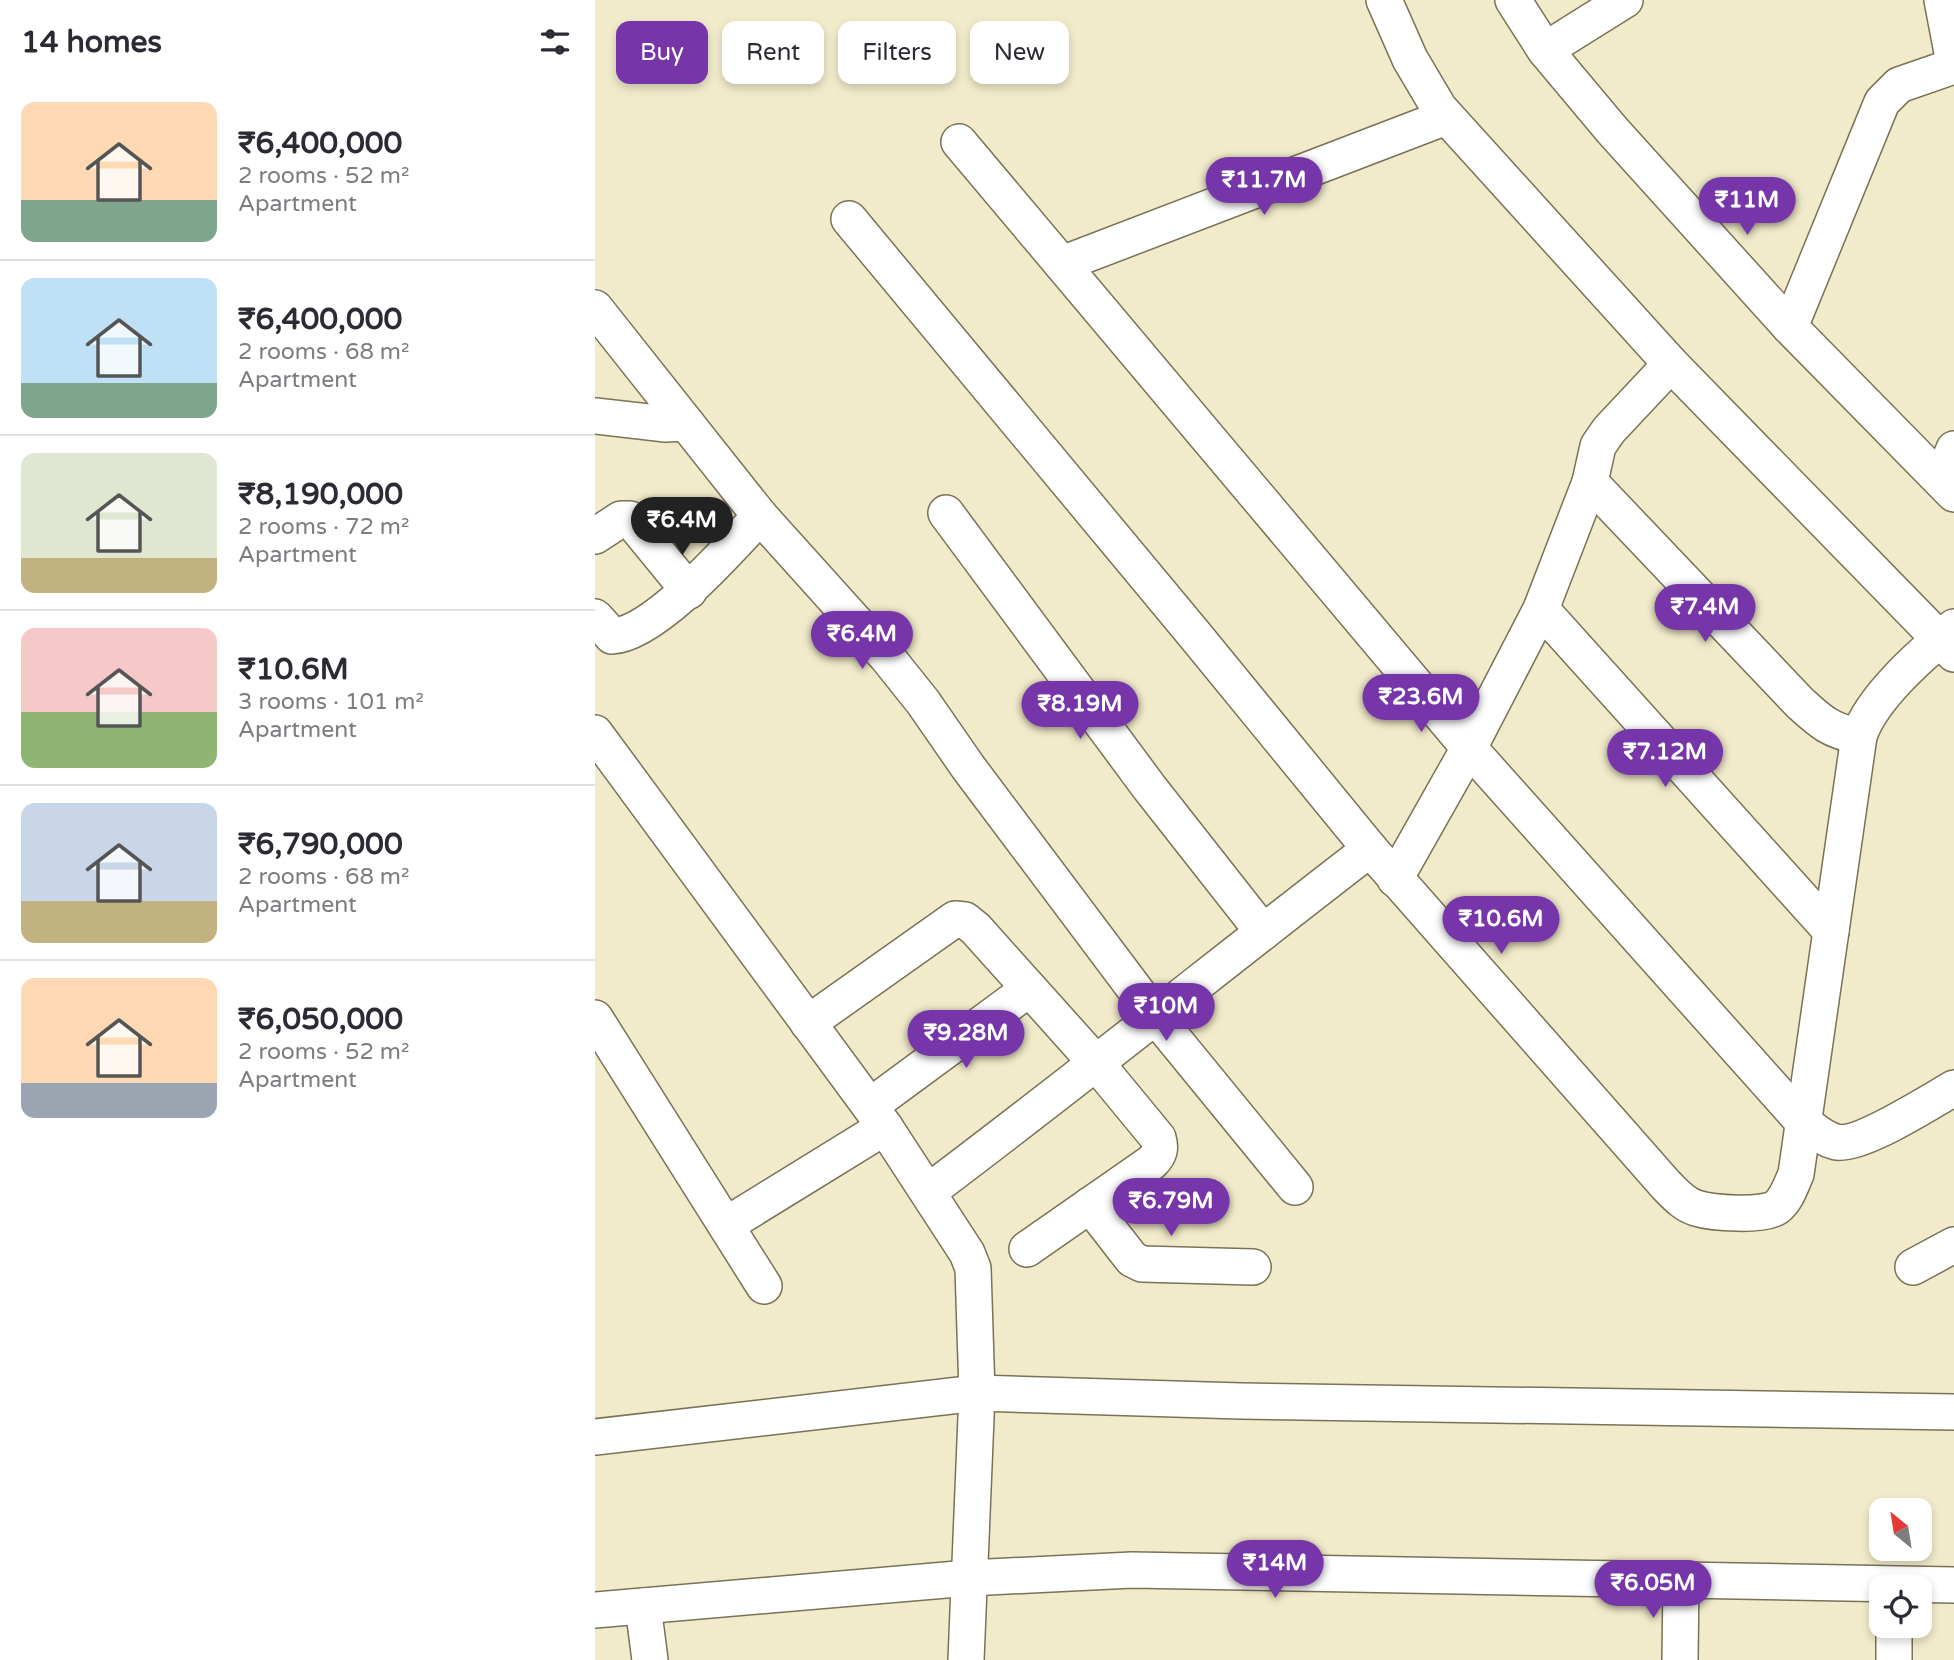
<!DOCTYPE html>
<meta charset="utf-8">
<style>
:root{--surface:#fff;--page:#f7f7f7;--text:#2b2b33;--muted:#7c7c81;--line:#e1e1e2;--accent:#7635a9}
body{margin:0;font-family:"Varela Round",sans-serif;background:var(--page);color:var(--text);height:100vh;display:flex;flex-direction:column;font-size:26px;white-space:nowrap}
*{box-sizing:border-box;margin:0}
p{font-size:23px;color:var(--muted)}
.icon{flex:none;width:38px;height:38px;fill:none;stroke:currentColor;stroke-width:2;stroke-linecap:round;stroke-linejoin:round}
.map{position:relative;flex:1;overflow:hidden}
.sheet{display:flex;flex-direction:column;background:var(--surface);width:595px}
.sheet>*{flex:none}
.guide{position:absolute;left:21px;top:21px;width:665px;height:63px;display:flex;gap:14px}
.needle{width:46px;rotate:330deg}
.controls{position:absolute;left:1274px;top:1498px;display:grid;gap:14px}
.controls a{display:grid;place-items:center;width:63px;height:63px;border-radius:14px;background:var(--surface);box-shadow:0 4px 10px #0003;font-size:35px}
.price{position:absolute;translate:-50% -60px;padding:0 16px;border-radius:24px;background:var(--accent);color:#fff;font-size:23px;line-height:46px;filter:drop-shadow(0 2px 4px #0008)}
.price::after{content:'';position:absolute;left:50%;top:42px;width:21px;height:16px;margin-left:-10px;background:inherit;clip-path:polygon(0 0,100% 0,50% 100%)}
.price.current{background:#222;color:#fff}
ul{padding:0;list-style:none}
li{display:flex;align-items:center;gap:21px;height:175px;padding:0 21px}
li+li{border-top:2px solid var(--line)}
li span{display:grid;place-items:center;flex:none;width:196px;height:140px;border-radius:14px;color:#555}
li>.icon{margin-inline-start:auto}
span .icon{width:84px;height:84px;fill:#fffc;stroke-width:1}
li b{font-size:30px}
h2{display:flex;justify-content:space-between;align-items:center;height:84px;padding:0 21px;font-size:30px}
.pill{padding:0 24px;border-radius:14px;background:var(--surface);box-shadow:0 4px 10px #0003;font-size:24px;line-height:63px}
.pill.current{background:var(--accent);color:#fff}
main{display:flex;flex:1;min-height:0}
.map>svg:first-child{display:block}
</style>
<main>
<section class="sheet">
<h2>14 homes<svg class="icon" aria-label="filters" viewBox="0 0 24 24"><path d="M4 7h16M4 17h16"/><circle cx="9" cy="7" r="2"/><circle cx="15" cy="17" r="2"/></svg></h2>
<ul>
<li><span style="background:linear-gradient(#ffd9b3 70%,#7fa58c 0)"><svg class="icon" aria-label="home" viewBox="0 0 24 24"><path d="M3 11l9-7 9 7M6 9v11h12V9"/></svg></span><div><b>₹6,400,000</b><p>2 rooms · 52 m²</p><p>Apartment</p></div></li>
<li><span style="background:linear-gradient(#bfe0f5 75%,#7fa58c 0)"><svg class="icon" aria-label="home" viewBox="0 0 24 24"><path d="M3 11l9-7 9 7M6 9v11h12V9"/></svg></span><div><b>₹6,400,000</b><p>2 rooms · 68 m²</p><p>Apartment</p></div></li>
<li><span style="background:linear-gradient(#dfe7d0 75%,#c2b280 0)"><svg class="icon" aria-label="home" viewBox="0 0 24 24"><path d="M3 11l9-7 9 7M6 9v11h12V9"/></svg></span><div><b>₹8,190,000</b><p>2 rooms · 72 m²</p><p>Apartment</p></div></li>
<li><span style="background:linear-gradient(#f6c9c9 60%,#8fb573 0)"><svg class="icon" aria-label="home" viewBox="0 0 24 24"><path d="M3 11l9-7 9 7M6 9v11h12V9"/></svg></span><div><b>₹10.6M</b><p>3 rooms · 101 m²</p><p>Apartment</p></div></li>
<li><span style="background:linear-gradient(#c9d6e8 70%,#c2b280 0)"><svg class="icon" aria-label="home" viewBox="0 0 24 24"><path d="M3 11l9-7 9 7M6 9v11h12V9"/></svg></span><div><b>₹6,790,000</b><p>2 rooms · 68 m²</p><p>Apartment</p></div></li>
<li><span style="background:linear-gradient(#ffd9b3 75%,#9aa5b1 0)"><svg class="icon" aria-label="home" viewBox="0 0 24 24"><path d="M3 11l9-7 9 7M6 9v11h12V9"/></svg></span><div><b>₹6,050,000</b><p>2 rooms · 52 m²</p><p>Apartment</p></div></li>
</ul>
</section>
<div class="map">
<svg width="1359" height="1660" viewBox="0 0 1359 1660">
<rect width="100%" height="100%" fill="#f2ebcb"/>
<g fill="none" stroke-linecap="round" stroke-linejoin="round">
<defs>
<g id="minor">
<path d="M789,0L815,59L844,108L1076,364L1359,654"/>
<path d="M918,0L950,50L1017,130L1195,327L1359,494"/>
<path d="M1347,0L1359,63"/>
<path d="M950,50L1030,0"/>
<path d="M364,142L874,748L1208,1122C1219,1130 1228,1139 1241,1142C1265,1147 1336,1101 1359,1088"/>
<path d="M254,219L599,634L775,849L1071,1185C1080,1194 1088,1204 1101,1208C1117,1213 1168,1217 1182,1207C1192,1199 1196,1185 1201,1174L1264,736C1277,697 1327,654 1359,627"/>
<path d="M467,264L851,117"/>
<path d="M0,308L165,516L292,657L328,702L373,767L560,1016L700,1187"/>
<path d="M1195,327L1287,102L1304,85L1359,66"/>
<path d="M0,416L71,424L91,423"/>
<path d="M1346,480L1359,449"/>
<path d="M995,482L1205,703C1226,722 1235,731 1264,736"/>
<path d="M351,513L554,787L668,932"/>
<path d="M0,536L26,519H35L94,591"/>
<path d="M946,609L1236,931"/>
<path d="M0,617L17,636C59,635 136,547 165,516"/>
<path d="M0,733L290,1127L372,1253L378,1268L382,1393L371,1660"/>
<path d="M800,879L874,748L946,609L995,482L1003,446L1014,430L1076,364"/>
<path d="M0,1018L169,1286"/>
<path d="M213,1023L360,919L370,920L381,929L502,1064L563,1138C566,1148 565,1154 557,1162L432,1249"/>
<path d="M275,1106L434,989"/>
<path d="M333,1192C482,1080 627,963 775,849"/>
<path d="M495,1205L537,1259L547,1264L658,1267"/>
<path d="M131,1225L290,1127"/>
<path d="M1318,1267L1359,1245"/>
<path d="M0,1437L382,1393L646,1401L1359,1412"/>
<path d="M48,1606L55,1660"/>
<path d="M0,1610L374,1578L537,1570L1359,1585"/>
<path d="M1299,1626V1660"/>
<path d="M1085,1660L1086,1580"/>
</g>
</defs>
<use href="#minor" stroke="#797256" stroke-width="38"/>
<use href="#minor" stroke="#fff" stroke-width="35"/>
</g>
</svg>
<div class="controls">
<a><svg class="needle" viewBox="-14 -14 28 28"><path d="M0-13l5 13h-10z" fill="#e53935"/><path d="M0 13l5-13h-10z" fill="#7c7c81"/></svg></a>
<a><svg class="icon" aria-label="locate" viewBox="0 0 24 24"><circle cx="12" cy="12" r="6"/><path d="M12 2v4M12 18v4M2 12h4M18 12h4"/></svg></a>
</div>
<b class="price" style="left:669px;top:217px">₹11.7M</b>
<b class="price" style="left:1152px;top:237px">₹11M</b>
<b class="price current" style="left:87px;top:557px">₹6.4M</b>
<b class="price" style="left:1110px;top:644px">₹7.4M</b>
<b class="price" style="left:267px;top:671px">₹6.4M</b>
<b class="price" style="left:826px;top:734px">₹23.6M</b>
<b class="price" style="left:485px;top:741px">₹8.19M</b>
<b class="price" style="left:1070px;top:789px">₹7.12M</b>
<b class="price" style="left:906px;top:956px">₹10.6M</b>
<b class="price" style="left:571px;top:1043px">₹10M</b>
<b class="price" style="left:371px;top:1070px">₹9.28M</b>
<b class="price" style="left:576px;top:1238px">₹6.79M</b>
<b class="price" style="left:680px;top:1600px">₹14M</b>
<b class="price" style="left:1058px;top:1620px">₹6.05M</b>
<div class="guide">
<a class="pill current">Buy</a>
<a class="pill">Rent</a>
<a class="pill">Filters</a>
<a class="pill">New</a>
</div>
</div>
</main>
